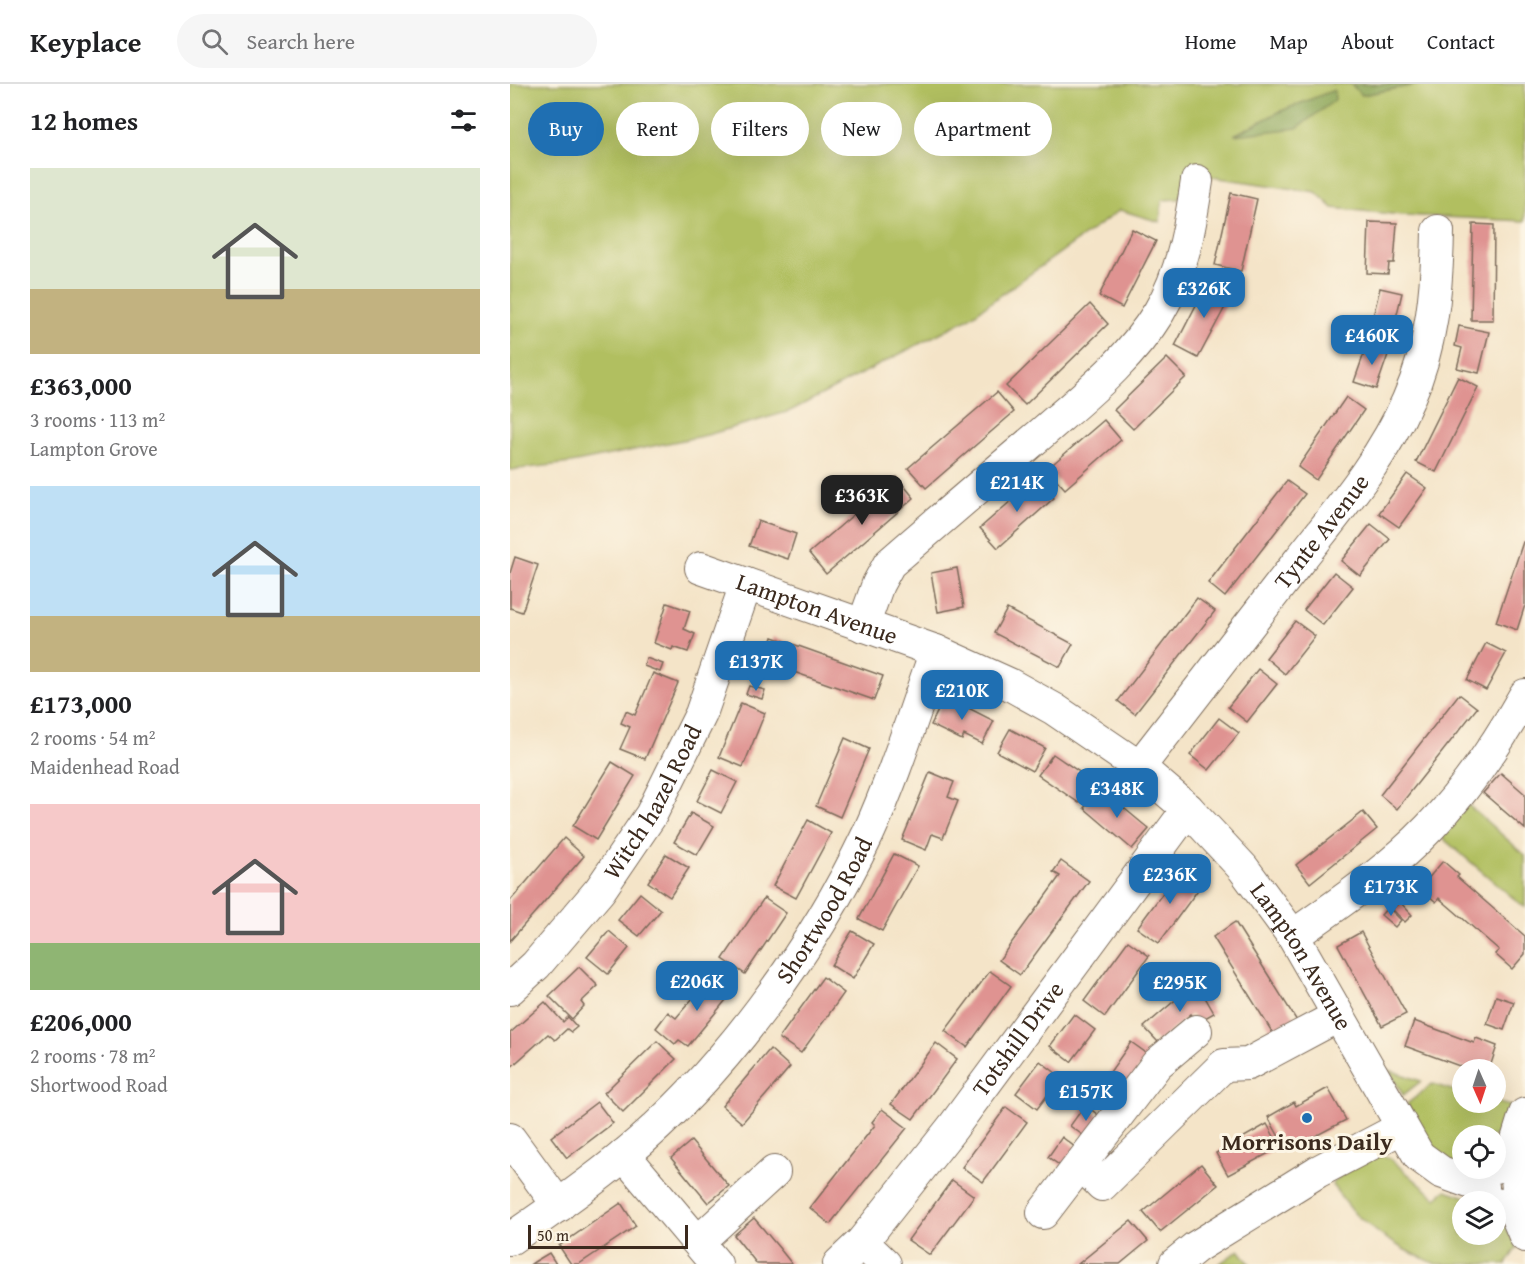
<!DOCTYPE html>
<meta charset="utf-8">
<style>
:root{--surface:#fff;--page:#f6f6f6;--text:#202124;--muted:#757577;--line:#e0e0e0;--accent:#1f6fb2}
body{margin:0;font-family:"Gentium Book Plus",serif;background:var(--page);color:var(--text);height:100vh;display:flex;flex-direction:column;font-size:22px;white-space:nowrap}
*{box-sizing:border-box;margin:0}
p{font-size:20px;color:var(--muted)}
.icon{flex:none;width:33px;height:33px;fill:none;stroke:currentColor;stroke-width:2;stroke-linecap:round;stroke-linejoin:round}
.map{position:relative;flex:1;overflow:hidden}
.panel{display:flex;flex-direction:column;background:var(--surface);width:510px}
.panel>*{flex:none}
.banner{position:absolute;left:18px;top:18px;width:570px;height:54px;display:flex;gap:12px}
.needle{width:39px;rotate:177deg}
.controls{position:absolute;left:942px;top:975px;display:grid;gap:12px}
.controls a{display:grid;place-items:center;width:54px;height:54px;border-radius:50%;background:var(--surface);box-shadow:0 6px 24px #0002;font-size:30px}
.scale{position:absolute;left:18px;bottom:15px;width:160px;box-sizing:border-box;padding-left:6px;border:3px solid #3b2a1e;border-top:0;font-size:16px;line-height:21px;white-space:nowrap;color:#3b2a1e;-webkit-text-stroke:4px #fcf5e5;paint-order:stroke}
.price{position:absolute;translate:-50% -51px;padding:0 14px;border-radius:12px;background:var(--accent);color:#fff;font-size:20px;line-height:39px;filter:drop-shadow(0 2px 3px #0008)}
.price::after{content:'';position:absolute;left:50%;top:36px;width:18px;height:14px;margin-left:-9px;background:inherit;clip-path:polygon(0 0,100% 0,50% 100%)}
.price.current{background:#222;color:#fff}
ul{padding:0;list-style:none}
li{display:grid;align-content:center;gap:12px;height:318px;padding:0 30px}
li span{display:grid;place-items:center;height:186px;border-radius:0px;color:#555}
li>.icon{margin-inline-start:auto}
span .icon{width:108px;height:108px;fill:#fffc;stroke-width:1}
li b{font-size:26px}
h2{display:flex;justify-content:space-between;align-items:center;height:72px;padding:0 30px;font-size:26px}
.pill{padding:0 21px;border-radius:27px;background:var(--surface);box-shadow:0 6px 24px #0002;font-size:21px;line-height:54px}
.pill.current{background:var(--accent);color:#fff}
header{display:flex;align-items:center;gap:36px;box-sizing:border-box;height:84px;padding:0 30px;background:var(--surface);border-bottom:2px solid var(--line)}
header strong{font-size:28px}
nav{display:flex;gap:33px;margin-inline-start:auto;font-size:21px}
.search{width:420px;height:54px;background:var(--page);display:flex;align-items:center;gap:15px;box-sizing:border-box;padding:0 21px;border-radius:33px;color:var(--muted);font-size:22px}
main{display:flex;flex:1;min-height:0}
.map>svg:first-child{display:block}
</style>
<header>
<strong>Keyplace</strong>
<div class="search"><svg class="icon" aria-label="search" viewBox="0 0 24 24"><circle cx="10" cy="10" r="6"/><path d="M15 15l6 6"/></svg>Search here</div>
<nav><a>Home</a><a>Map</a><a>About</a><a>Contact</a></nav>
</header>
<main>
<section class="panel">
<h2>12 homes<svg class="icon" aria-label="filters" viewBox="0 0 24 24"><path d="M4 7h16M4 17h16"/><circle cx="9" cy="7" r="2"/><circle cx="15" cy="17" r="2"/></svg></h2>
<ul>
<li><span style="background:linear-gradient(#dfe7d0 65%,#c2b280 0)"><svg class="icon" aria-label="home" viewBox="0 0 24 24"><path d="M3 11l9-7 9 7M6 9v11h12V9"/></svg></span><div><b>£363,000</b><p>3 rooms · 113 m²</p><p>Lampton Grove</p></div></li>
<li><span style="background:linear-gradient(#bfe0f5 70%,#c2b280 0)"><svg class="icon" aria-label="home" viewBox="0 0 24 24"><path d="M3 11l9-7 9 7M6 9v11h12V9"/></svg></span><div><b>£173,000</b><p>2 rooms · 54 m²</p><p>Maidenhead Road</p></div></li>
<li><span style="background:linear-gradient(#f6c9c9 75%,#8fb573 0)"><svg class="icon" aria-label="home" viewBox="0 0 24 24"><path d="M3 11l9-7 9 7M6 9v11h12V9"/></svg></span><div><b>£206,000</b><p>2 rooms · 78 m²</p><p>Shortwood Road</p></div></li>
</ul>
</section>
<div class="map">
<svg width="1015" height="1180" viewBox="0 0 1015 1180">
<rect width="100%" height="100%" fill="#fcf5e5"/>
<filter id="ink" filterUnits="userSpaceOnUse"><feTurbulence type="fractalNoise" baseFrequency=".0167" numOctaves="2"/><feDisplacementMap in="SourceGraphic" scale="12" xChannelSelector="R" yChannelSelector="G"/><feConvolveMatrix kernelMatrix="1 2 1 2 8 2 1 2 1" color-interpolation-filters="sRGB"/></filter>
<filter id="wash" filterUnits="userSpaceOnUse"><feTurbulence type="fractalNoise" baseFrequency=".008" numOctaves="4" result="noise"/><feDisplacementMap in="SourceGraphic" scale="24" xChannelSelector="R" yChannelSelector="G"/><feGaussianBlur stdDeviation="1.35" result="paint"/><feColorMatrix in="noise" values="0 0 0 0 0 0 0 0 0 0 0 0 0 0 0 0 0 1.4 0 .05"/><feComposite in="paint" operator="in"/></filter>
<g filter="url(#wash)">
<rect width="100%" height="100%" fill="#f4e4c8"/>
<g fill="#b1bf61" stroke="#767440" stroke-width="1.5">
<path d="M0,0H841L852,11L910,0H1015V137L891,131L823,124L806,108L681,90L669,115L652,116L650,138L610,126L457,235L280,327L197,351L61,379L0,386Z"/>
<path d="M958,721L1015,771V824L930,752Z"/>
<path d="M879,986L911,997L893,1011Z"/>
<path d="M922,1000L952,1009V1018H986L1000,1022L988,1060L986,1062V1052H952V1079L931,1078L921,1060L909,1045L897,1020Z"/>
<path d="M871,1072L878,1073L926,1114L936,1106L967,1117L952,1118V1150H986V1132L996,1143L1007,1163L996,1180H926L895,1166L871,1151L845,1130L822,1101C831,1087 855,1077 871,1072Z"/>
<path d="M729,1166L740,1180H709Z"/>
</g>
<g fill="#8ca657" stroke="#64683a" stroke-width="1.5">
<path d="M841,0H910L852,11Z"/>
<path d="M824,6L825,16L787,44L724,51L771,27Z"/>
</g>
<g id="blocks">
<g fill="#df9391">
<path d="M721,109L747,115L731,187L705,181Z"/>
<path d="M859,138L887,139L884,179H879L878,190L857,189Z"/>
<path d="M963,140L984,141L983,236H961Z"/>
<path d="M622,145L646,157L612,224L589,212Z"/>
<path d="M699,196L723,208L688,274L665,262Z"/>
<path d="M870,204L892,209L882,251L860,245Z"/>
<path d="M580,220L598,240L515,321L496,302Z"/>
<path d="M949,242L979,248L969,289L947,284L952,264L945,262Z"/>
<path d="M858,258L880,265L866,305L844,298Z"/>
<path d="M657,274L676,293L623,345L604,326Z"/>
<path d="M948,293L968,303L926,388L906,378Z"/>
<path d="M487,308L504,328L416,404L398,384Z"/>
<path d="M836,313L854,326L806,396L788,383Z"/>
<path d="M594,336L611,356L555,405L537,385Z"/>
<path d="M897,390L917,404L889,443L869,429Z"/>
<path d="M387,393L404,414L316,490L299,469Z"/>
<path d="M526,395L544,414L488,464L470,444Z"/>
<path d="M777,397L795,410L715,513L698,499Z"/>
<path d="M248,437L286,450L278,475L239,462Z"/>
<path d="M861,440L880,455L850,492L831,477Z"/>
<path d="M1013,458H1015V521L1007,546L986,538Z"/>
<path d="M5,473L28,481L12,528L0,524V489Z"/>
<path d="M447,484L454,523L428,528L421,489Z"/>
<path d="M824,488L843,503L813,541L794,526Z"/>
<path d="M687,514L705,527L625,630L608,617Z"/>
<path d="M157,519L180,527L174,545L185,550L178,568L163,563L162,566L144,559Z"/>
<path d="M497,525L563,560L550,583L484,549Z"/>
<path d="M785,537L805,552L775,590L756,574Z"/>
<path d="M263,553L373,592L364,616L255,578Z"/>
<path d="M976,559L996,569L976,606L957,596Z"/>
<path d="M136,574L153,580L150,588L134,582Z"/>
<path d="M748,585L767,600L737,638L718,623Z"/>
<path d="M143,589L168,599L135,675L110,665L120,643L111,639L116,627L125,631Z"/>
<path d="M239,602L255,606L252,615L236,610Z"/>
<path d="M949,610L967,624L887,725L870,711Z"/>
<path d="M435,612L484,637L472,660L454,651L452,656L421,641Z"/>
<path d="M231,619L255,629L233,683L209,673Z"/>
<path d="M709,634L729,649L699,686L680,671Z"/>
<path d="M500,645L535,664L522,687L487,668Z"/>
<path d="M335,654L359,665L330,733L306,722Z"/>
<path d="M543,670L584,698L569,719L528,691Z"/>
<path d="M102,678L125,692L86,756L63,742Z"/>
<path d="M203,686L227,698L211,729L187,717Z"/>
<path d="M420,688L444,698L438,713L448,717L433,754L422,750L416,766L392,756Z"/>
<path d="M991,689L1015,710V745L973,709Z"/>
<path d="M591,705L639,745L622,765L574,724Z"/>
<path d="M853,728L867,745L800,799L786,781Z"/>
<path d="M181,729L204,742L187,771L164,758Z"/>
<path d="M298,736L321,749L286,814L263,802Z"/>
<path d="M54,754L74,772L0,857V817Z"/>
<path d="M156,770L179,784L160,813L138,798Z"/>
<path d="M384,770L408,782L372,847L349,835Z"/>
<path d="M551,777L579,797L510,891L489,876L550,792L543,788Z"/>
<path d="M933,777L949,791L947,793L1015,852V870L1002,885L985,870L989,866L943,826L929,814L926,818L910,804Z"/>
<path d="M672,783L693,799L649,859L627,844Z"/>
<path d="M130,809L151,826L129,852L108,836Z"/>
<path d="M254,814L276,829L235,890L213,875Z"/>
<path d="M890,818L902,831L895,838L882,825Z"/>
<path d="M878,823L891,836L885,843L871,831Z"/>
<path d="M725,838L787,937L764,951L703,853Z"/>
<path d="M99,847L119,864L98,890L77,873Z"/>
<path d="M342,847L364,860L343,895L321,881Z"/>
<path d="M851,848L896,930L872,942L828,861Z"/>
<path d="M618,857L639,872L595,933L574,917Z"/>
<path d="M69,883L88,902L71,918L74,922L62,935L39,912Z"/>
<path d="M480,887L501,902L457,963L435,947Z"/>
<path d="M205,888L225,905L178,962L169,956L165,960L146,944L158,928L166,934Z"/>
<path d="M313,893L334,909L291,969L269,954Z"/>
<path d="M688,901L704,929L686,939L681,930L648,958L634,943L670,912Z"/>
<path d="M986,912L1004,918L994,946L977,940Z"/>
<path d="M35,918L53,938L58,933L67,943L61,948L57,945L45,956L38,950L0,984V949Z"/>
<path d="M564,930L585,946L561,978L540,962Z"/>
<path d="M904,937L964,959L966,954L987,962L979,986H955V984L895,962Z"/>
<path d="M147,957L166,975L113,1028L94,1009Z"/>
<path d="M621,958L639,971L610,1010L593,998Z"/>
<path d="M426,959L447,975L403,1035L381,1020Z"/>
<path d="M260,965L280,983L232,1039L212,1022Z"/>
<path d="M530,977L551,993L527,1025L506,1009Z"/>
<path d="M818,1004L836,1036L777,1067L758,1033L784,1018L786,1022Z"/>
<path d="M87,1018L103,1039L57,1074L41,1053Z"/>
<path d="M575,1021L592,1034L577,1054L560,1042Z"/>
<path d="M496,1023L517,1038L473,1098L452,1083Z"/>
<path d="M372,1025L397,1044L320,1140L300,1124L365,1041L362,1038Z"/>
<path d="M757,1040L770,1063L718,1091L706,1069Z"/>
<path d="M552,1053L566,1064L552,1083L538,1073Z"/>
<path d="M181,1057L219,1102L198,1119L161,1074Z"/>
<path d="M691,1080L708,1101L650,1148L633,1128Z"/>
<path d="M442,1096L464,1112L420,1171L398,1156Z"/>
<path d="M111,1119L126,1142L69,1180H61L49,1162Z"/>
<path d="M244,1134L270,1165L282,1180H247L224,1151Z"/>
<path d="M621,1137L638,1157L610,1180H568Z"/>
<path d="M39,1169L46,1180H21L24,1178Z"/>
</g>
</g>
</g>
<g filter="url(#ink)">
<use href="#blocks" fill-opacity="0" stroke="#7c6b5a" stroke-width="1.5"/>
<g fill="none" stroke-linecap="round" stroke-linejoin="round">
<defs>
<g id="minor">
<path id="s1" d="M191,484L426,567L499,600L544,625L629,683L678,725L733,784L783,852L909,1072L931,1088L973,1103"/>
<path d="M353,542L368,500L379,480C430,436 481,392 532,349C574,312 619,277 649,228C673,188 680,143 687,97"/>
<path id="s2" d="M629,683C682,614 735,546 788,478C828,427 872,376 898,316C922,263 927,205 928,147"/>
<path d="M783,852C829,819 879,786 919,744C957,705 988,659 1015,611"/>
<path id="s3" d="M0,905L26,881L90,806L141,731L191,630L236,500"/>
<path d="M0,1055L49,1122"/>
<path d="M114,1071L206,1180"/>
<path d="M572,1081L592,1101L714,981L738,980L828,932"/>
<path d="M999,1082L1015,1030"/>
<path d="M986,1083C1015,1072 1015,1135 986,1120"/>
<path d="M1002,1121L1015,1152"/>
<path d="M533,1129L647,980L686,947"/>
<path id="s4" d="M0,1155C38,1129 77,1102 113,1072C212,991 303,866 358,750C385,691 404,628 426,567"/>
<path d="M188,1158L264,1088"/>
<path d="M352,1158L375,1180"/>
<path id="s5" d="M329,1180L352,1158L443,1043L678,725"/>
<path d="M665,1180L686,1163L807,1088L891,1044"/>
</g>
</defs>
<use href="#minor" stroke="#7c6b5a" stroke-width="34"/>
<use href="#minor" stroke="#fff" stroke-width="32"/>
</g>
</g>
<circle fill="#1f6fb2" stroke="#fcf5e5" stroke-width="2" cx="797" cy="1034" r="6"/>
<g text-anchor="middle" stroke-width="6" stroke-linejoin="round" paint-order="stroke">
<g font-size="24" fill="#3b2a1e" stroke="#fcf5e5">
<text dy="8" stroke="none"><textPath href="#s2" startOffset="298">Tynte Avenue</textPath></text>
<text dy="8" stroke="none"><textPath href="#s1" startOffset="123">Lampton Avenue</textPath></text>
<text dy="8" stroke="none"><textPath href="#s3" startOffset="237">Witch hazel Road</textPath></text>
<text dy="8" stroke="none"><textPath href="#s4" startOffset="460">Shortwood Road</textPath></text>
<text dy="8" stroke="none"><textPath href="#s1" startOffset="735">Lampton Avenue</textPath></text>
<text dy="8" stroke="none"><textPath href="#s5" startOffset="288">Totshill Drive</textPath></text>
</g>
<g font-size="24" font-weight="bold" fill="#3b2a1e" stroke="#fcf5e5">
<text x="797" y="1066">Morrisons Daily</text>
</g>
</g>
</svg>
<div class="controls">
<a><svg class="needle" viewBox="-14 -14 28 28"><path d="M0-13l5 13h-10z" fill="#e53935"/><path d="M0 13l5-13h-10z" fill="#757577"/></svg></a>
<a><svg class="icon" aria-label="locate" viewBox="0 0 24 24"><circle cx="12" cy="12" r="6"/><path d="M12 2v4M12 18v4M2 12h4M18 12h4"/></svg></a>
<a><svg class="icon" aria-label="layers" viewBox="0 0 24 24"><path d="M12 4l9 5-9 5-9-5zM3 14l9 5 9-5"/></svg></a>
</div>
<div class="scale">50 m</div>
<b class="price" style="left:694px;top:235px">£326K</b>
<b class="price" style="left:862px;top:282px">£460K</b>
<b class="price" style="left:507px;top:429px">£214K</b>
<b class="price current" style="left:352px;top:442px">£363K</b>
<b class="price" style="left:246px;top:608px">£137K</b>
<b class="price" style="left:452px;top:637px">£210K</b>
<b class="price" style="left:607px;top:735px">£348K</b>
<b class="price" style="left:660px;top:821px">£236K</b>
<b class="price" style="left:881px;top:833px">£173K</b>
<b class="price" style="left:187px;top:928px">£206K</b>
<b class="price" style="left:670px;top:929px">£295K</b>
<b class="price" style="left:576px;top:1038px">£157K</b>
<div class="banner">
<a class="pill current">Buy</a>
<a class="pill">Rent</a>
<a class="pill">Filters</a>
<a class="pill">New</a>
<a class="pill">Apartment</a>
</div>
</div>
</main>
